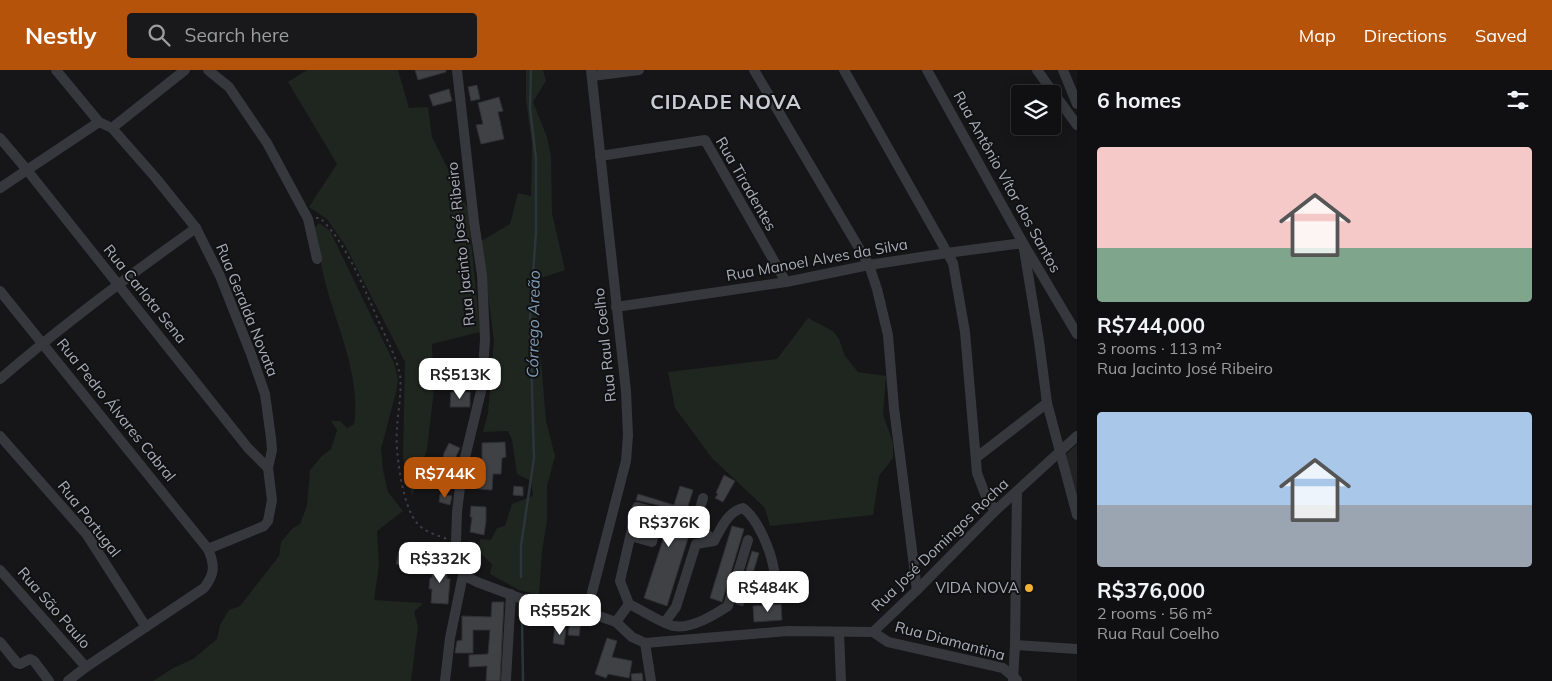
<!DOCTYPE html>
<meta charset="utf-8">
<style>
:root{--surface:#101012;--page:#19191b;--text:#f1f3f6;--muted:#9c9d9f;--line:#303032;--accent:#b45309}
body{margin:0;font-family:Mulish,sans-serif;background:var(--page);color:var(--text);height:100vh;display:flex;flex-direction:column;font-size:19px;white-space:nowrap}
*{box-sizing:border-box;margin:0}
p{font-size:16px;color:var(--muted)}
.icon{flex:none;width:28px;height:28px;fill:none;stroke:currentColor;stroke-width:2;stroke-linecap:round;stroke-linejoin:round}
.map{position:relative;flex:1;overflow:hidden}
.details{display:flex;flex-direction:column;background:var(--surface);width:475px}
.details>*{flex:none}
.buttons{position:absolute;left:1011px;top:15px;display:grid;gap:10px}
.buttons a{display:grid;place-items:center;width:50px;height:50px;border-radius:5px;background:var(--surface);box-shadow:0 2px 12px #0003,0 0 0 1px var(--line);font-size:25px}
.price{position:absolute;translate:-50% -42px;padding:0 11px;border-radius:10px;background:#fff;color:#222;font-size:16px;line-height:32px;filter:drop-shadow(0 1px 2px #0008)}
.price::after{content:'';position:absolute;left:50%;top:30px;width:15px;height:11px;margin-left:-8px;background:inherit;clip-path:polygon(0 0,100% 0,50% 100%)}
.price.current{background:var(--accent);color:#fff}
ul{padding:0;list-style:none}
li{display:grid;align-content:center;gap:10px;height:265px;padding:0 20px}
li span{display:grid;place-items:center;height:155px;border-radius:5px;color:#555}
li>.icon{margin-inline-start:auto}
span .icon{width:90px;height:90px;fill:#fffc;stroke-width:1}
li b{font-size:21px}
h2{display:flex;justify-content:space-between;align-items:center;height:60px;padding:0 20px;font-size:21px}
header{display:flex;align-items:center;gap:30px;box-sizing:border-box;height:70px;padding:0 25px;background:var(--accent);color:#fff}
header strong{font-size:24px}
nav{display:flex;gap:28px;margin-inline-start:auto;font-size:18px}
.search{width:350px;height:45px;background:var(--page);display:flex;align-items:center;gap:12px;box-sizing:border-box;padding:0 18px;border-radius:5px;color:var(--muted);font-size:19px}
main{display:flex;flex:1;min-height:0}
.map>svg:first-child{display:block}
</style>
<header>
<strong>Nestly</strong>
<div class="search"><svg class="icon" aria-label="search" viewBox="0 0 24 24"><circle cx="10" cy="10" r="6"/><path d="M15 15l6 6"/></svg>Search here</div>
<nav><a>Map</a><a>Directions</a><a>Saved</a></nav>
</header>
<main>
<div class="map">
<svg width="1077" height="611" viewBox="0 0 1077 611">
<rect width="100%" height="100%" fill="#161618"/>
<path fill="#222225" d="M1077,374V427L1066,385Z"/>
<g fill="#1e261f">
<path d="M307,0H398L409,38L428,37L432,67L468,139L480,262L432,274L434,320L427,379L412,426L403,388L405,292L345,175L327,149L309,137L337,94L288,12Z"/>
<path d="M526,0H543L546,11L533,32L547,67L551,86L552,143L565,200L541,208L537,241L546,351L555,386L547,416V451L542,481L539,525L519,520L490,504L492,494L479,482L480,469L491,470L497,458L505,456L512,434L533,426L531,411L517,404L512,370L508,361L483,362L488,343L494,271L481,171L510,154L518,123L531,126L532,74L526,30Z"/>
<path d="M319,153L330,161L394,293L398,309L396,322L381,379L383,400L388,422L403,441L377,461L379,495L374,530L423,533L414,542L418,556L411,611H153L173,598L193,589L217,569L220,555L229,540L240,536L279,486L281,472L292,459L300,454L307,436L310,400L322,386L331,379L337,360L331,351H340L347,358L354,354C361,310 339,261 327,219C322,200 318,179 314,159Z"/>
<path d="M808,248L833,261L839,269L845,286L858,302L886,306L883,344L893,373V388L879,406L873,445L770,456L765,438L712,388L675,338L668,302L777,289Z"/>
</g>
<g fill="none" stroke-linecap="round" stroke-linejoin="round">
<g stroke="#2c353c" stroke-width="2.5">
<path d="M521,507V476L534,388L530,250L536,161V89L530,38L531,0"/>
<path d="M522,548L523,611"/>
</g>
</g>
<g fill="#404145" stroke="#303034">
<path d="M415,0H446V2L418,10Z"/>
<path d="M477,15L480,29L471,31L468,17Z"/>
<path d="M449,19L452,31L433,36L429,25Z"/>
<path d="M499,27L503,41L498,42L504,69L481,74L476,55L483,54L478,33Z"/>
<path d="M451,322H470V337H450Z"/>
<path d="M505,372L506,387L502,388L501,404H493L492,420L478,419L479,407H482V373Z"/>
<path d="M449,373L460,378L454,391L450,407L440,405L444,383Z"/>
<path d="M724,405L735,411L723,432L715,428L718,424L716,423Z"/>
<path d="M514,416L523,417V426L513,425Z"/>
<path d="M680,416L693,420L682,455L688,457L689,465L667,536L644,528L672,442L665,440L661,436L636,430L638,424L674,435Z"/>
<path d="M440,424L452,426L450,435L439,432Z"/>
<path d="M471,436L486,437V451L484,465L470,462L472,447H470Z"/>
<path d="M732,456L744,459L722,532L710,528Z"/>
<path d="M399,481L410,483L407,496L396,494Z"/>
<path d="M752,481L759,483L743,536L736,534Z"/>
<path d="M446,492L447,509H450L448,534L431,533L432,519H429L430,508H432V493Z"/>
<path d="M492,532H504L500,611H486L487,596L469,597V585L488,584L490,560H473V583H455L457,571L462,570V546L491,547Z"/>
<path d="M781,534L782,550L754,552L753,536Z"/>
<path d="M570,550L581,551L579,566L568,565Z"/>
<path d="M555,557L566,559L564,575L553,573Z"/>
<path d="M607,568L617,571L612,587L632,591L629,608L608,604L606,608L595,604Z"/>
<path d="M642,603L643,611H632L631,604Z"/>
</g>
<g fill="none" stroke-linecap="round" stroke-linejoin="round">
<path stroke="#3d3f44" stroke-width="2" stroke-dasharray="2.5 4" stroke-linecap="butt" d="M316,148H320C346,172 365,220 379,252C387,270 396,286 400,305C402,322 398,341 397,358C395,380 402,436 417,453C424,462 437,465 447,469"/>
<g stroke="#37383d" stroke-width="10">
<path d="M56,0L99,52L112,58L155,107L196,158L220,206L251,284L265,324L271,368L272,380L268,398L272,430L268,451L264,456L208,479C215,495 215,504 204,518L86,597L68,611"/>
<path d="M208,0L229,17L267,73L308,149L317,189"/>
<path d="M754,0L869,195L877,219L888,265L894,338L917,520"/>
<path d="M844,0L953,193L965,262L977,403L985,424L995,441"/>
<path d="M927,0L1023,173L1077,264"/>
<path d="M1037,0L1077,55"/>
<path d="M1063,0L1077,34"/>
<path d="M592,6L639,0"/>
<path d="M112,58L185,0"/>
<path d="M0,68L27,100L248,378L268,398"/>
<path d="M600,86L705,70L786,212"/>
<path d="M0,118L99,52"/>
<path d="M0,221L208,479"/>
<path d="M616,237L786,212L869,195L947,183L1023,173L1039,271L1047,333L1077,445"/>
<path d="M0,309C63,255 128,206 196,158"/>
<path d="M0,366L87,465L146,557"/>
<path d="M977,387L1047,333"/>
<path d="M703,428L694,460L709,466L714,471"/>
<path d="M631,466L652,472L659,443L637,437L620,511L629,534C640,539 663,554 674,556C692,559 714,545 728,536L748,470"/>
<path d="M0,500L86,597"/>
<path d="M463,505L477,512L522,529L587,542L616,552L632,567L645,573L788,561L873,562L917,520L995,441L1077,366"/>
<path d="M587,542L626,391L628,365L626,321L591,0"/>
<path d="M616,552L629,534"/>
<path d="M665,552L676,537L696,474L714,471C721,459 727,442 743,438C758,449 771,481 774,500C776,509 775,519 775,527"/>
<path d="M873,562L888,572L1003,598L1017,610"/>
<path d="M839,563L841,611"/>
<path d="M0,572L17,593L20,594L30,589L34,591L49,611"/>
<path d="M645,573L651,611"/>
<path d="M1015,575L1077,579"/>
<path d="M506,609L511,524"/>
<path d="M445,611L450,568L463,505L456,472L457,442L462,400L482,317L485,269L482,205L474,152L457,0"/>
<path d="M1013,611L1015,575L1017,421"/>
</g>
</g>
<circle fill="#f2b134" stroke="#111113" stroke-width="2" cx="1029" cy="518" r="5"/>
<g text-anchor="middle" stroke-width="4" stroke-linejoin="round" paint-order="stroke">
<g font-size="15" fill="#a8adb8" stroke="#111113">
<text transform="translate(1007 112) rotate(61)" y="5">Rua Antônio Vítor dos Santos</text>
<text transform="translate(746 114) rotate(60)" y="5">Rua Tiradentes</text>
<text transform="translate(461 174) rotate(-96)" y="5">Rua Jacinto José Ribeiro</text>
<text transform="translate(817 190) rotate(-10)" y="5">Rua Manoel Alves da Silva</text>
<text transform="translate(145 224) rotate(51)" y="5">Rua Carlota Sena</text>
<text transform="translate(247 240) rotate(68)" y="5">Rua Geralda Novata</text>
<text transform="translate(605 275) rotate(-96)" y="5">Rua Raul Coelho</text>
<text transform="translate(116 340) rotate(51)" y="5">Rua Pedro Álvares Cabral</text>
<text transform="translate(89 449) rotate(52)" y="5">Rua Portugal</text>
<text transform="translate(940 475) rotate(-44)" y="5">Rua José Domingos Rocha</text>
<text transform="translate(54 538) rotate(49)" y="5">Rua São Paulo</text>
<text transform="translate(950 571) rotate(15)" y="5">Rua Diamantina</text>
</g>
<g font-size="15" fill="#a8adb8" stroke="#111113" text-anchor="end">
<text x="1019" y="523">VIDA NOVA</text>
</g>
<g font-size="16" font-style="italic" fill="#7f9bb3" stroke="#111113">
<text transform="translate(533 254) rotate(-89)" y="6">Córrego Areão</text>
</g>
<g font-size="20" font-weight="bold" letter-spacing="1" fill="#c9ccd4" stroke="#111113">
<text x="726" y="39">CIDADE NOVA</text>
</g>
</g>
</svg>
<div class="buttons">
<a><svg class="icon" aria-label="layers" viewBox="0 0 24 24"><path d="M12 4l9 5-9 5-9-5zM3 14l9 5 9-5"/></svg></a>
</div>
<b class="price" style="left:460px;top:330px">R$513K</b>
<b class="price current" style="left:445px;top:429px">R$744K</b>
<b class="price" style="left:669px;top:478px">R$376K</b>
<b class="price" style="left:440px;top:514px">R$332K</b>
<b class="price" style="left:768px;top:543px">R$484K</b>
<b class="price" style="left:560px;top:566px">R$552K</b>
</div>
<section class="details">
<h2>6 homes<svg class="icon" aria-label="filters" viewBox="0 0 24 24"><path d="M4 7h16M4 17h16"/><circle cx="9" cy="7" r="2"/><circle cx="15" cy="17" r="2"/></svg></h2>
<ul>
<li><span style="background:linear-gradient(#f6c9c9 65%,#7fa58c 0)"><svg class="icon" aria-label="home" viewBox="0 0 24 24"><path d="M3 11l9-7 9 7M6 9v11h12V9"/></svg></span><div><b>R$744,000</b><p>3 rooms · 113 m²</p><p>Rua Jacinto José Ribeiro</p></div></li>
<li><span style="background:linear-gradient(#a9c7e8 60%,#9aa5b1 0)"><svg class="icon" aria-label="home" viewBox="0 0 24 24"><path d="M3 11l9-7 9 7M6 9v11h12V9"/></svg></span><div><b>R$376,000</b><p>2 rooms · 56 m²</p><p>Rua Raul Coelho</p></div></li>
</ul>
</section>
</main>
